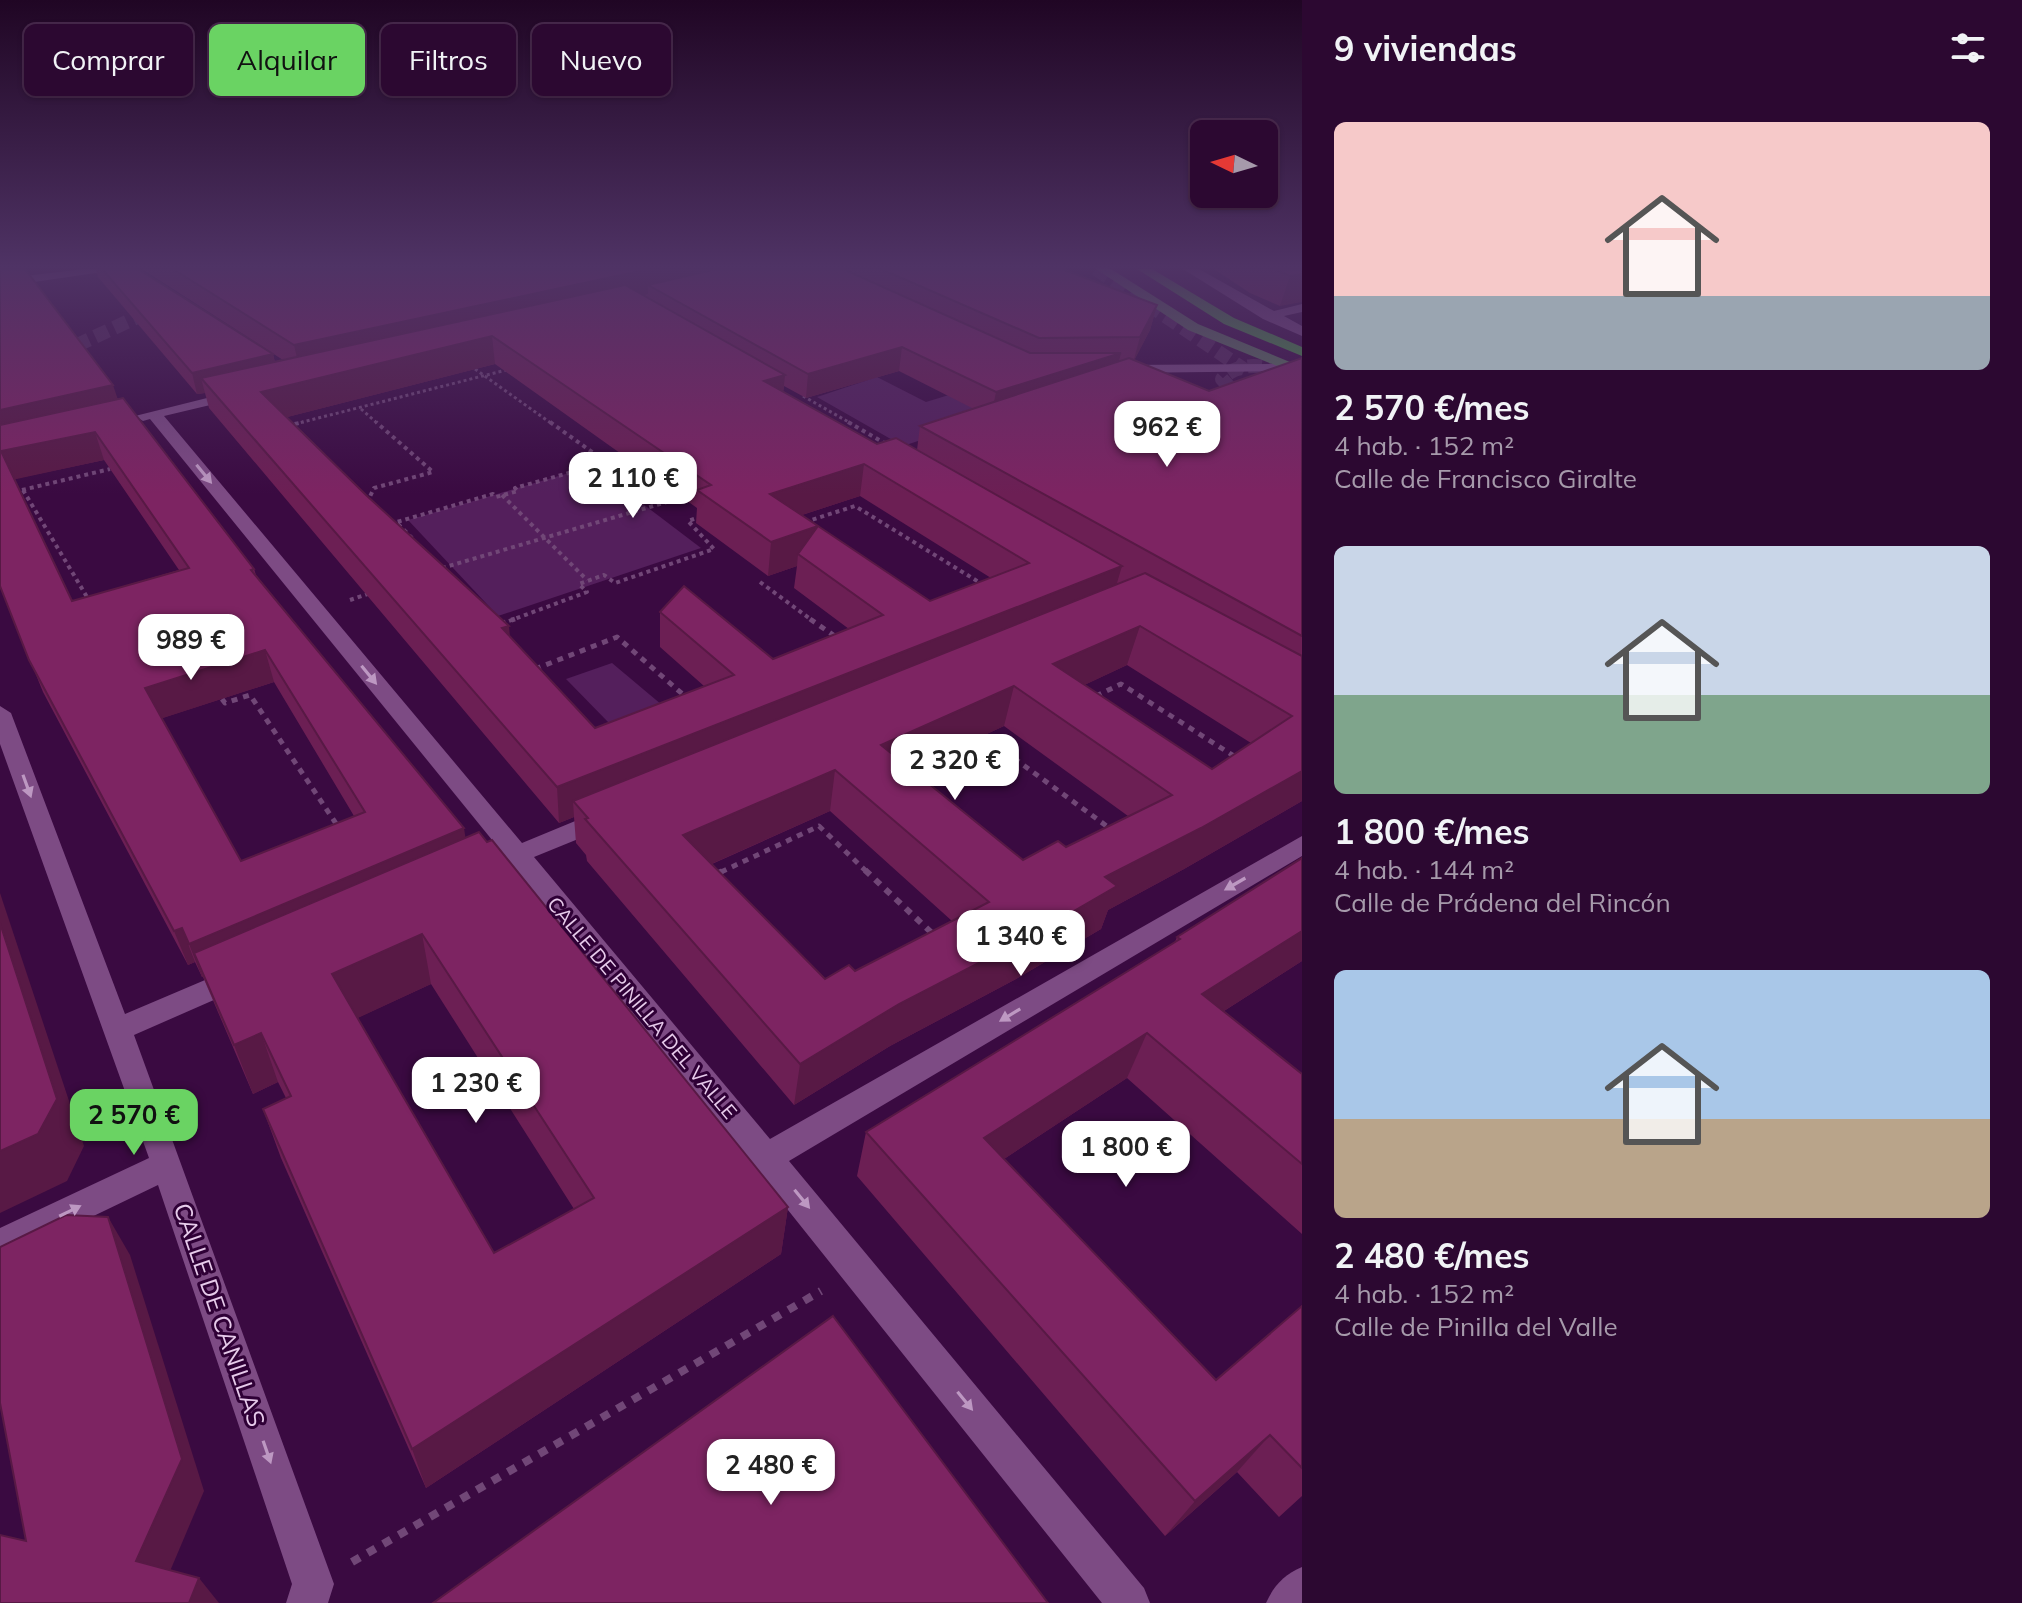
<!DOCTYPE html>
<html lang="es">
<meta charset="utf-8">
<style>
:root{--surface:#2c0831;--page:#341139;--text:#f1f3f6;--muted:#a69aab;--line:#48294d;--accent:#6ad363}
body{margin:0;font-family:Mulish,sans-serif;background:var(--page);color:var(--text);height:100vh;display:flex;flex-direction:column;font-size:30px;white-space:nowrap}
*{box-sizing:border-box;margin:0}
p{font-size:26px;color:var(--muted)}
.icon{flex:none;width:44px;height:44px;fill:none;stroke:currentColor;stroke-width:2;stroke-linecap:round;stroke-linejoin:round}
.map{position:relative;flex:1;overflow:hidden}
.details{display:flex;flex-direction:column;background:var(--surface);width:720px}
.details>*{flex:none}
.top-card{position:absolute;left:24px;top:24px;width:760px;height:72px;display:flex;gap:16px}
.needle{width:52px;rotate:275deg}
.buttons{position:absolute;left:1190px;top:120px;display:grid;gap:16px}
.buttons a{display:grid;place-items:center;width:88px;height:88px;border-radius:12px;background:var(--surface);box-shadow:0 2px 6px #0004,0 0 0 2px var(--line);font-size:40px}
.price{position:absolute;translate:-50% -68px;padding:0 18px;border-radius:16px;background:#fff;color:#222;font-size:26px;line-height:52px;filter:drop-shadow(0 2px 4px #0008)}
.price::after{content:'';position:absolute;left:50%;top:48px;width:24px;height:18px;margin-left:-12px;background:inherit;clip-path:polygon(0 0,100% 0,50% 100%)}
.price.active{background:var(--accent);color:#111}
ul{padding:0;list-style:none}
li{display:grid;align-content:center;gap:16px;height:424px;padding:0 32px}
li span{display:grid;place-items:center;height:248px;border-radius:12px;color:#555}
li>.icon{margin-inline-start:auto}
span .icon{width:144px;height:144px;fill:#fffc;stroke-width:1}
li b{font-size:34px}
h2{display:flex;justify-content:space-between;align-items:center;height:96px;padding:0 32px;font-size:34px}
.chip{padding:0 28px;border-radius:12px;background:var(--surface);box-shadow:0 2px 6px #0004,0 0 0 2px var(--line);font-size:28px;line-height:72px}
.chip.active{background:var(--accent);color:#111}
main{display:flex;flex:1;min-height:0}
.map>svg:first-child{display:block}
</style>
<main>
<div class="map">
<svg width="1302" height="1603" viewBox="0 0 1302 1603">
<rect width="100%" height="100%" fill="#3a0a41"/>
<g fill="#541f5c">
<path d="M877,377L926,402L988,383L1035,402L903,446L817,397Z"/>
<path d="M593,466L701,548L498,616L408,520Z"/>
<path d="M612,663L662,705L610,724L566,679Z"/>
</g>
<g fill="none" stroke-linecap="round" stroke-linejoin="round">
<g stroke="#54275a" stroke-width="14" stroke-dasharray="14 7" stroke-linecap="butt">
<path d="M1096,269L1245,370"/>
<path d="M1302,378C1277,369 1243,356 1222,379L1232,390L1302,420"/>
</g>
<path stroke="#54275a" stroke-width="14" stroke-dasharray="14 7" stroke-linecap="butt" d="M0,381L161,306"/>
<g stroke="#714777" stroke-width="3" stroke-dasharray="3 3" stroke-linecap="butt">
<path d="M475,369L552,424"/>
<path d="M803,396L852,424"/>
<path d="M361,409L378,424"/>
<path d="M295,424L510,369"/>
</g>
<g stroke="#714777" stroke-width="4" stroke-dasharray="4 4" stroke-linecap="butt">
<path d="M550,422L644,489L667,482"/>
<path d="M848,422L888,445"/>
<path d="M287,426L303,422"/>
<path d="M22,490L110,469"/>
<path d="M23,490L90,602"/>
<path d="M502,495L587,580"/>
<path d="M367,503L374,488L433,472L376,422"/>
<path d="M805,522L855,506L982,584"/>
<path d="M390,524L493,494L496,497L518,491L515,488L608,462H632"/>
<path d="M398,524L412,538"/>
<path d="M442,568L687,496"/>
<path d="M760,582L813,621"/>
<path d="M350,600L371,593"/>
<path d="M509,621L587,592L579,584L604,575L615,583L714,549L688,521L700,517"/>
</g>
<g stroke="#714777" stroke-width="5" stroke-dasharray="6 6" stroke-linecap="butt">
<path d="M810,619L836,637"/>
<path d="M500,624L515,619"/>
<path d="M535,669L617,637L687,698"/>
<path d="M1096,696L1121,684L1237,758"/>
<path d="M222,699L225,703L250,695L339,828"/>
<path d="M918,780L996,745L1112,830"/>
<path d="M721,872L819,826L867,872"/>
</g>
<g stroke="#714777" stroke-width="6" stroke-dasharray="7 7" stroke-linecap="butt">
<path d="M865,870L935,936"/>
<path d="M716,874L725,870"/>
</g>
<path stroke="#714777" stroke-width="8" stroke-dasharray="9 9" stroke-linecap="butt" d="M352,1562L821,1291"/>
<g fill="#7d4b84" fill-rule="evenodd">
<path d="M84,269H123L0,287V279Z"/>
<path d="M1183,269H1199L1274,311L1302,304V312L1284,316L1302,326V336L1263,319Z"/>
<path d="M1290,364L1295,365V371L1123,373L1116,369L1123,365Z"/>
<path d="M239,390L246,394L244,397L164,416L522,843L597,812H615L618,818L615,824L534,857L770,1139L1302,836V856L789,1161L1144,1588L1150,1603H1102L513,866H494L490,860L501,851L150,419L143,421L135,416Z"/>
<path d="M0,706L11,713L125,1014L238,966L248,969L252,977L248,985L134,1035L334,1584L328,1603H286L292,1584L158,1185L0,1261V1228L149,1158L0,744Z"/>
<path d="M1302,1567V1603H1266C1274,1585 1284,1575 1302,1567Z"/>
</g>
<path fill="#5b7d5b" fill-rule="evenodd" d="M1096,269H1111L1198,324L1302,367V376L1188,330Z"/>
<path fill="#459f40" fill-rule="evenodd" d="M1137,269H1152L1234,318L1302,347V356L1224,324Z"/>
</g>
<g fill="#6c1f54" fill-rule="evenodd">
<path d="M96,269H138L273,354L275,362L283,360L142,269H1062L1157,305L1150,330L1134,360L1209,391L1302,358V801L1184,869L1108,910L1101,929L1016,979L890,1046L794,1105L587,861L586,855L576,843L574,817L559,823L209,408L205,393L197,394L98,277ZM495,364L697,508L696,523L768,576L797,566L794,588L849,629L773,659L660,612V647L704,686L595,728L510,637L287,417ZM899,371L974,409L920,426L917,450L877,444L783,392L784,386L806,398ZM860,496L991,578L930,601L802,515ZM1127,665L1251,743L1212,769L1084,685ZM1004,726L1128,816L1066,847L1023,860L911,769ZM830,811L952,921L855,971L825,979L712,864Z"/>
<path d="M1214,269H1302L1280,306L1250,293Z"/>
<path d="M26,271L118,399L254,569L256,575L465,838L788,1207L781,1254L426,1488L281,1158L263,1109L286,1098L278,1082L253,1094L203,977H202L195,962L188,965L43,692L0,586ZM104,460L179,570L72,601L14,479ZM274,682L354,816L241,861L162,718ZM431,984L574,1209L494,1253L357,1018Z"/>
<path d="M1177,937L1302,961L1224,1011L1302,1074V1234L1127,1078L1004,1159L1216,1380L1302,1306V1496L1279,1517L1237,1472L1165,1536L857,1176L866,1132L1175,942Z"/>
</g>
<g fill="#581945">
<path d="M649,269H758L648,285V294L300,371L294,345Z"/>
<path d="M1302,274V302L1280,306L1290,276Z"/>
<path d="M1157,305L1150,330L1133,363L1140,337Z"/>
<path d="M492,336L495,364L268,422L261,392Z"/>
<path d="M902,347L899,371L806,398L808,374Z"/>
<path d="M1121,353L1115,377L991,417L996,392Z"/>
<path d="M273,354L277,376L201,378L205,393L197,394L192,373Z"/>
<path d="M785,375L782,405L764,381Z"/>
<path d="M113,385L122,412L0,441V410Z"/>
<path d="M95,432L104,460L12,480L1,451Z"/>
<path d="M864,464L860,496L768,526L770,494Z"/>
<path d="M818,526L798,554L797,566L768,576L771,542Z"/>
<path d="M1122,566L1112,600L573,801L574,817L559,823L557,787Z"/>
<path d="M509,626L512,660L502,628Z"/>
<path d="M1140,626L1127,665L1042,705L1053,664Z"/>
<path d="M265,650L274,682L157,720L145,688Z"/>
<path d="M1014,686L1004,726L874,786L881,745Z"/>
<path d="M835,770L830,811L682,877L683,835Z"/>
<path d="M1302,771V801L1184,869L1108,910L1101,929L1016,979L890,1046L794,1105L800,1064L1105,877Z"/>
<path d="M464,828L469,861L194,953L203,977H202L189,944Z"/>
<path d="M0,893L84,1146L67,1181L0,1213Z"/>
<path d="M182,928L195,962L188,965L174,931Z"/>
<path d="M1302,931V961L1180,1039L1202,994Z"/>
<path d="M422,934L431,984L345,1024L332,974Z"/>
<path d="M261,1033L278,1082L253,1094L234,1045Z"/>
<path d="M1147,1033L1127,1078L969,1182L984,1138Z"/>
<path d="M788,1207L781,1254L426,1488L412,1449Z"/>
<path d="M108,1217L130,1255L204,1491L162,1590L136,1561Z"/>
<path d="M1270,1435L1237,1472L1165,1536L1195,1501Z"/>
<path d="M199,1578L219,1603H189Z"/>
</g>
<g fill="#7d2462" stroke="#581945" stroke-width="2" fill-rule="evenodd">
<path d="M0,269H25L113,385L0,410Z"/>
<path d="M102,269H138L273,354L192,373Z"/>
<path d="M173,269H649L294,345Z"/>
<path d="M717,269H843L1030,353H1121L996,392L902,347L808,374L648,285Z"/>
<path d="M881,269H1062L1157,305L1140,337L1039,338Z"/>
<path d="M1274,269H1302V274L1290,276Z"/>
<path d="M625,285L785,375L764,381L877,444L896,438L1122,566L557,787L201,378ZM492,336L711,485L697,490L771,542L818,526L770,494L864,464L1029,563L930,601L818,526L798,554L883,615L773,659L684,586L660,612L734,675L595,728L502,628L509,626L366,495L261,392Z"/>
<path d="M1129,358L1209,391L1302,358V636L920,426Z"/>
<path d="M123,398L254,569L251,570L464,828L189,944L182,928L174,931L29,660L0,586V425ZM95,432L189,568L72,601L1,451ZM265,650L365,812L241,861L145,688Z"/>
<path d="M1145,573L1302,656V771L1201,828L1105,877L1117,886L1029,937L899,1004L800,1064L585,819L588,818L573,801ZM1140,626L1292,716L1212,769L1053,664ZM1014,686L1172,795L1066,847L1058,841L1023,860L881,745ZM835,770L989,902L855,971L849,965L825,979L683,835Z"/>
<path d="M479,832L487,842L492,840L788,1207L412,1449L263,1109L291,1096L261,1033L234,1045L194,953ZM422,934L594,1198L494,1253L332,974Z"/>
<path d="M1302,858V931L1202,994L1302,1074V1164L1147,1033L984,1138L1216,1380L1302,1306V1468L1270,1435L1195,1501L866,1132L1180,939L1177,937Z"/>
<path d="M0,923L57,1099L38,1134L0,1151Z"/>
<path d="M66,1215L108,1217L182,1459L136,1561L199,1578L189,1603H0V1535L26,1541L0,1403V1247Z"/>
<path d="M833,1316L1048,1603H433Z"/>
</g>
<defs><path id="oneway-solid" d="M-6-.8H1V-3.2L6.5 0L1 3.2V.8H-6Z" transform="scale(2)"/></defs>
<g fill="#bd98c2">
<use href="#oneway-solid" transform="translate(204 474) rotate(51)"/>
<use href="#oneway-solid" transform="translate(369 675) rotate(51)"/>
<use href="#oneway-solid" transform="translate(27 786) rotate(70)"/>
<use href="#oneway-solid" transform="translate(1235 884) rotate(150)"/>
<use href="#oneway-solid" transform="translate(1010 1015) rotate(149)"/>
<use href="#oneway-solid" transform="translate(802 1199) rotate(51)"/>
<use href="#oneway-solid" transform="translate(70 1211) rotate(-26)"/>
<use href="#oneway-solid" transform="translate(965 1401) rotate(51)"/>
<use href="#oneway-solid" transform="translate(267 1452) rotate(71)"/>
</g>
<linearGradient id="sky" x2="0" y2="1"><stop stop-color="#200624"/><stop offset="0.54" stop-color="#4f3365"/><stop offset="1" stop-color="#4f3365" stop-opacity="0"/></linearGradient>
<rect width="1302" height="494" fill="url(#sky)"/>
<g text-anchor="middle" stroke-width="6" stroke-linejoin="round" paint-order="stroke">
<g font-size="20" fill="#e7cbeb" stroke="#2f0036">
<text transform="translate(642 1008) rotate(50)" y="7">CALLE DE PINILLA DEL VALLE</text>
</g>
<g font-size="24" fill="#e7cbeb" stroke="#2f0036">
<text transform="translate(219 1315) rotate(71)" y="8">CALLE DE CANILLAS</text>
</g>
</g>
</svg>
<div class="buttons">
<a><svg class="needle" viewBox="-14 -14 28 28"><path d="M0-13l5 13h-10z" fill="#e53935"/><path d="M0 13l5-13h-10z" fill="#a69aab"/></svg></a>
</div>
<b class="price" style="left:1167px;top:469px">962 €</b>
<b class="price" style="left:633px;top:520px">2 110 €</b>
<b class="price" style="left:191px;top:682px">989 €</b>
<b class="price" style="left:955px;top:802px">2 320 €</b>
<b class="price" style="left:1021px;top:978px">1 340 €</b>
<b class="price" style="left:476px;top:1125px">1 230 €</b>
<b class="price active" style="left:134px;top:1157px">2 570 €</b>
<b class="price" style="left:1126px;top:1189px">1 800 €</b>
<b class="price" style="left:771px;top:1507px">2 480 €</b>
<div class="top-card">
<a class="chip">Comprar</a>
<a class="chip active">Alquilar</a>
<a class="chip">Filtros</a>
<a class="chip">Nuevo</a>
</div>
</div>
<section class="details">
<h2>9 viviendas<svg class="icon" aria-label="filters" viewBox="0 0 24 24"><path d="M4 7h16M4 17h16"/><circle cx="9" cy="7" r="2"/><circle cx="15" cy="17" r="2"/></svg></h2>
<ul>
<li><span style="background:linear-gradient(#f6c9c9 70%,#9aa5b1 0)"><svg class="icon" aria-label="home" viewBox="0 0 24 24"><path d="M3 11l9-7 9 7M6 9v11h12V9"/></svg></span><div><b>2 570 €/mes</b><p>4 hab. · 152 m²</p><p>Calle de Francisco Giralte</p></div></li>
<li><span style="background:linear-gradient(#c9d6e8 60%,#7fa58c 0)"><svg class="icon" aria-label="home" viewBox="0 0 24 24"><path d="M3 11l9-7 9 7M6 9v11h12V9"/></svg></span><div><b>1 800 €/mes</b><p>4 hab. · 144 m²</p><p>Calle de Prádena del Rincón</p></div></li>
<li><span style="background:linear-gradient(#a9c7e8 60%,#b9a48a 0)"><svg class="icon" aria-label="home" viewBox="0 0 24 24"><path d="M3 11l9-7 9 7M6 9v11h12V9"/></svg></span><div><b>2 480 €/mes</b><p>4 hab. · 152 m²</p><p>Calle de Pinilla del Valle</p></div></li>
</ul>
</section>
</main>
